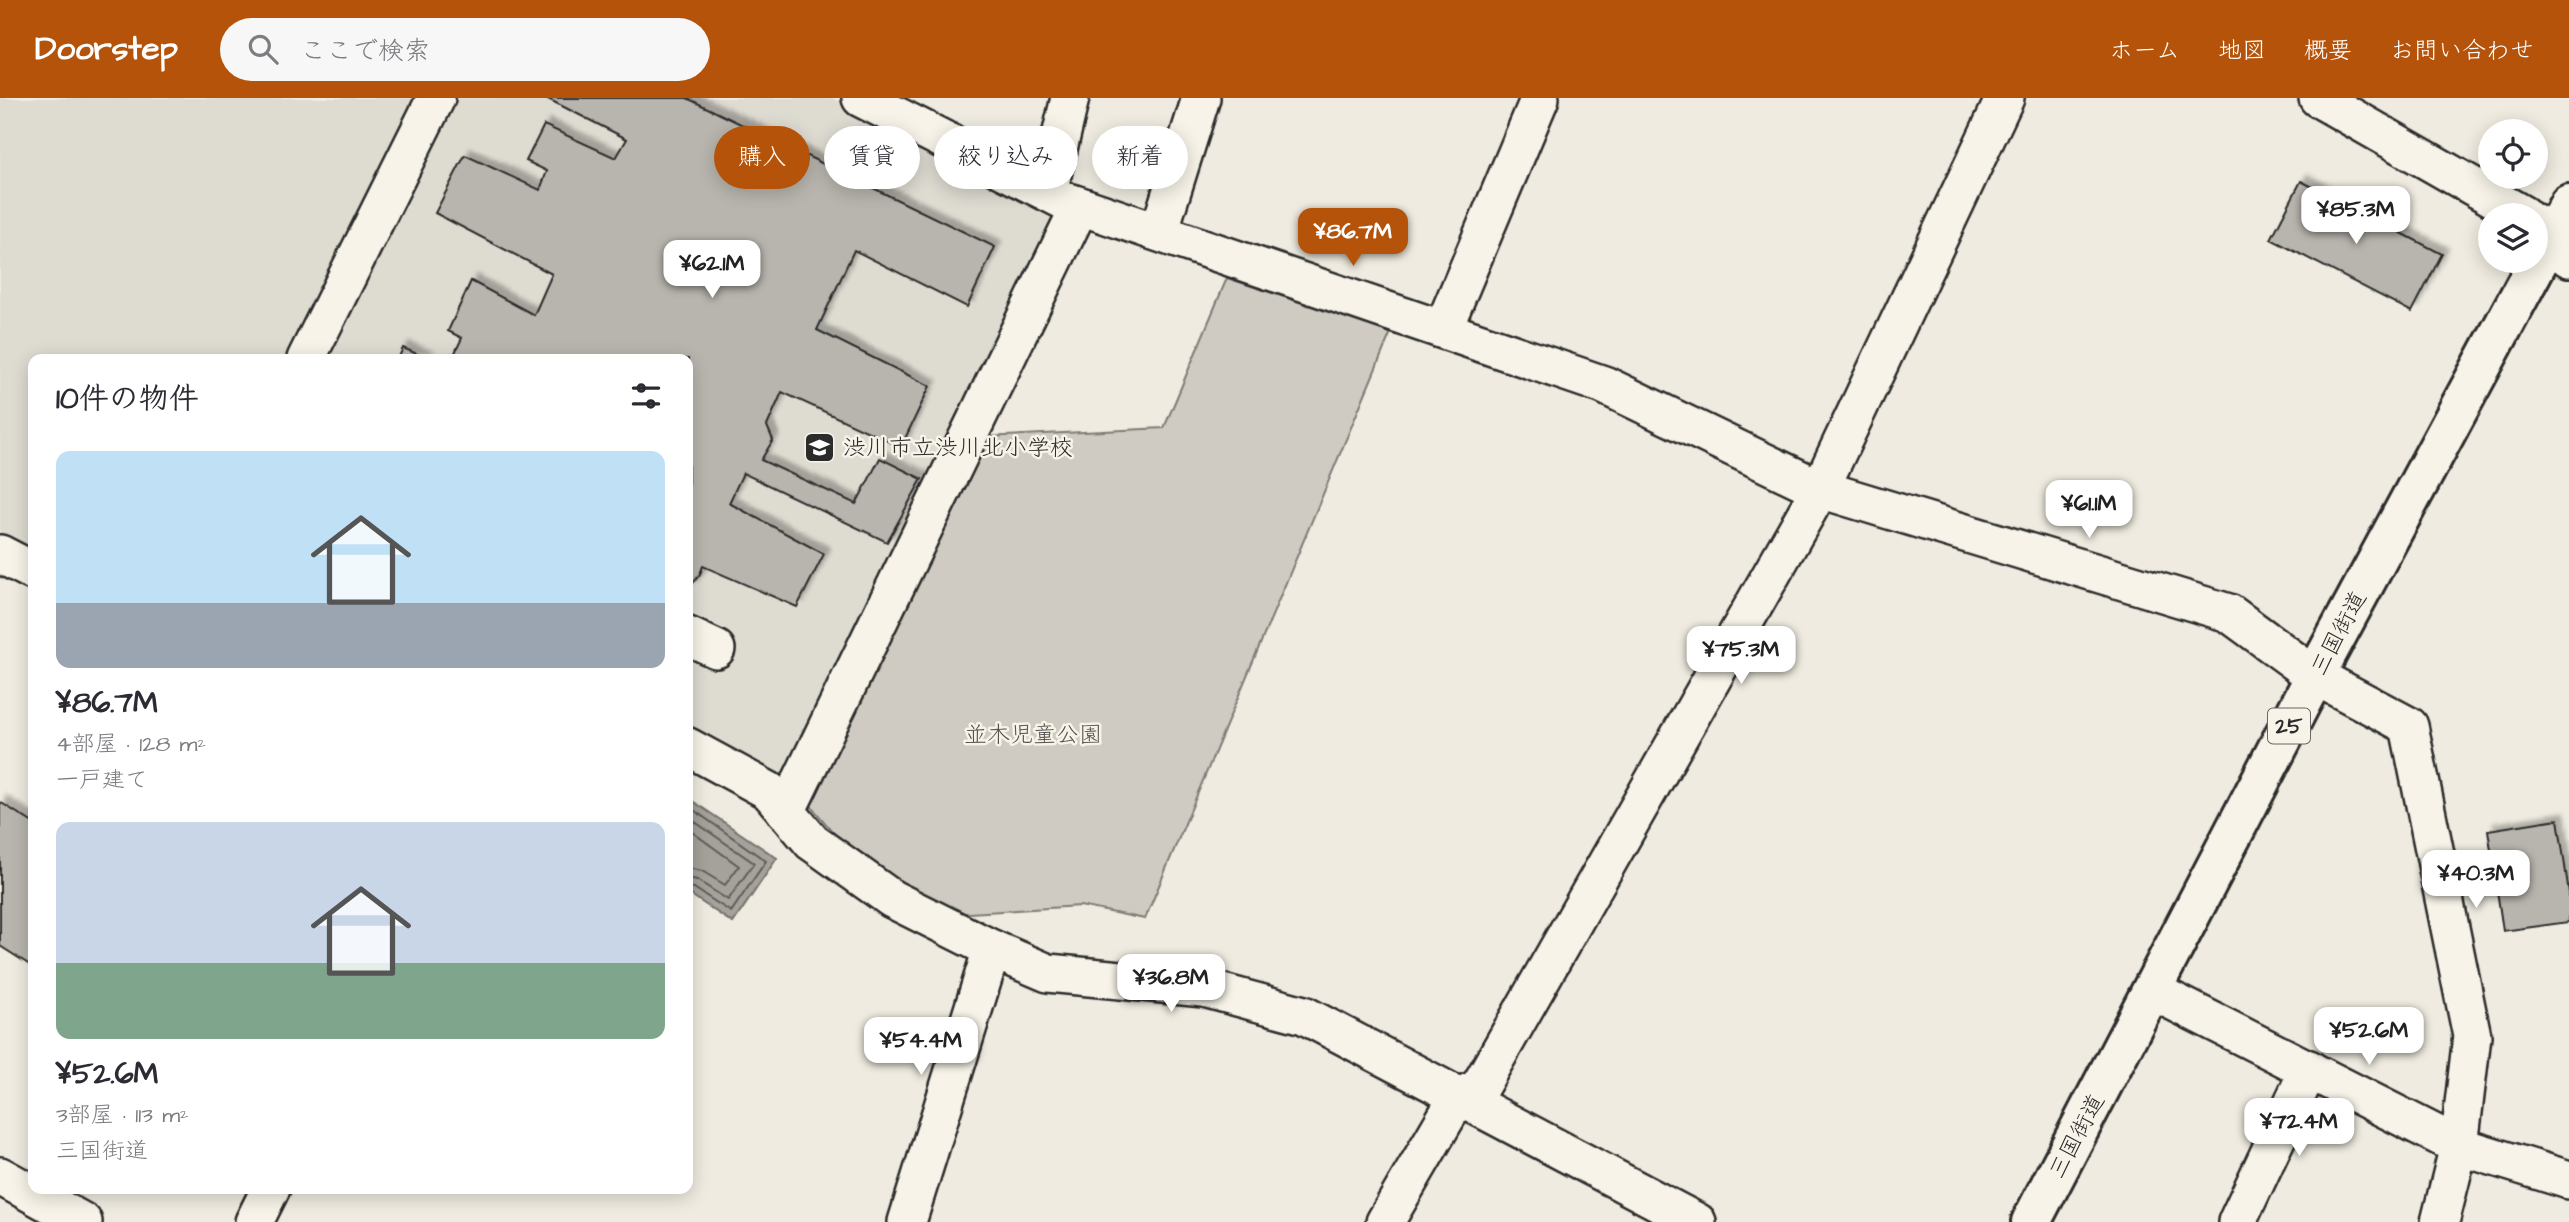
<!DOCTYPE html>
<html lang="ja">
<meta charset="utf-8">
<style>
:root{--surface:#fff;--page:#f7f7f7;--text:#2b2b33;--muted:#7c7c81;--accent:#b45309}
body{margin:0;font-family:"Architects Daughter","Klee One",sans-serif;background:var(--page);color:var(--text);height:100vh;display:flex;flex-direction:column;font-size:26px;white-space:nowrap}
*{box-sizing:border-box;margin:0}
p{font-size:23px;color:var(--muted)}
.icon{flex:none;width:38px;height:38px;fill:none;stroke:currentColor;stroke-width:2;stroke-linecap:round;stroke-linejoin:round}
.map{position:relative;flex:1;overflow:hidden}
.sheet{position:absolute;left:28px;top:256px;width:665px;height:840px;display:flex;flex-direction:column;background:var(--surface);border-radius:14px;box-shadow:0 4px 18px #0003}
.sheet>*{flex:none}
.top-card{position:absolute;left:714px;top:28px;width:665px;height:63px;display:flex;gap:14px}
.buttons{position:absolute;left:2478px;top:21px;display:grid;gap:14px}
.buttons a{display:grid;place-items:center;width:70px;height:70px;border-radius:50%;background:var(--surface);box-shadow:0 4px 18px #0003;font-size:35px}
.price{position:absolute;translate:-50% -60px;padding:0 16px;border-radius:14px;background:#fff;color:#222;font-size:23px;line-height:46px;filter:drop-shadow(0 2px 4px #0008)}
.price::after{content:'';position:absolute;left:50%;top:42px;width:21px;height:16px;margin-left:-10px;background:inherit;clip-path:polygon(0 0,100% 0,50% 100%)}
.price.on{background:var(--accent);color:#fff}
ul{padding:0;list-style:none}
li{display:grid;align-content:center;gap:14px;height:371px;padding:0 28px}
li span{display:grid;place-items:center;height:217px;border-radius:14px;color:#555}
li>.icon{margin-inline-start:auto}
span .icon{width:126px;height:126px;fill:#fffc;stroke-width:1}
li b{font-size:30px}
h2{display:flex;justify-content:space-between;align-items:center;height:84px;padding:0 28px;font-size:30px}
.pill{padding:0 24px;border-radius:32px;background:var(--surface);box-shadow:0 4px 18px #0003;font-size:24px;line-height:63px}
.pill.on{background:var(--accent);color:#fff}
header{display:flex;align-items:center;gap:42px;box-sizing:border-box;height:98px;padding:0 35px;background:var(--accent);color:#fff}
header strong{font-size:33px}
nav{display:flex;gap:38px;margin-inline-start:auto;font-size:24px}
.search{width:490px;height:63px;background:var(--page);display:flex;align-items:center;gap:18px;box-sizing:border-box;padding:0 24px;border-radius:38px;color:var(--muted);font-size:26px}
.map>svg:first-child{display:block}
</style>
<header>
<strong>Doorstep</strong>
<div class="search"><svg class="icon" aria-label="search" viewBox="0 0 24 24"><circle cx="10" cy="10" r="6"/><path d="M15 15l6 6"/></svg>ここで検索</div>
<nav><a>ホーム</a><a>地図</a><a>概要</a><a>お問い合わせ</a></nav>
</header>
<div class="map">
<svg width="2569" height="1124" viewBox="0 0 2569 1124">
<defs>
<filter id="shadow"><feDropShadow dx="6" dy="-6" stdDeviation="2" flood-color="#0004"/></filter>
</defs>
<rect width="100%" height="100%" fill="#efebe0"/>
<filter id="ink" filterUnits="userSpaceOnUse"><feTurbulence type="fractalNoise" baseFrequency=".0143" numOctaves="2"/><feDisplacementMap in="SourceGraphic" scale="14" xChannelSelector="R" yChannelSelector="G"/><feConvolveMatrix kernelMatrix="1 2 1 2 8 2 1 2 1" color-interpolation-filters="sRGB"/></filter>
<g filter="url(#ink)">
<path fill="#dedbd1" d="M0,0H832L1063,117L788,691L688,633V261H33V454L0,438Z"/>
<path fill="#cfcbc2" stroke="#7d7b76" stroke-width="2" d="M1227,180L1391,234L1145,821L1080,808L953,816L885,774L837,739L806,702L985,339L1164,330Z"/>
<path fill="#a4a29a" stroke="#74726e" stroke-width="2" d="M688,700L777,760L733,825L688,795Z"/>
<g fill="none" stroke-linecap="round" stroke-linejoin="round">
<g stroke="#5b5b57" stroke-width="2">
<path d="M688,708L766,763L731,814L694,790L688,789"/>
<path d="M688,719L754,765L728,802L697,782L688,780"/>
<path d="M688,731L739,768L725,787L702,773L688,770"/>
</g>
</g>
<g fill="#b8b5ae" stroke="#2b2b2b" stroke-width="2" filter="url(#shadow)">
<path d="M546,0H687L995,149L967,209L854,152L817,232L930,288L901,349L782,294L767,328L773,342L761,362L856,406L880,360L922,381L887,444L743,375L729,405L824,456L797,509L703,468L700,476L691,488L688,486V261H452L462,240L448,233L471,183L534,217L552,176L435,115L465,57L540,92L547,73L526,63L544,27L616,60L627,41Z"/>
<path d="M2301,83L2442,156L2412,214L2271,141Z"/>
<path d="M403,250L429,261H398Z"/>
<path d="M0,704L33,725V869L0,848Z"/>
<path d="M2558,721L2569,795V824L2503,833L2488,732Z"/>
</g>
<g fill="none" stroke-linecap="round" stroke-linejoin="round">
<defs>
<g id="minor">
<path d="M861,0L1063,102L1604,287L1820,391L2229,515L2315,578L2409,628L2472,938L2459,1048L2440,1124"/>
<path d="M2318,0L2523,117"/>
<path d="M1048,94L1070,0"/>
<path d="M2536,125L2553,134L2569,160"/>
<path d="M1159,134L1201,0"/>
<path d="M1443,231L1540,0"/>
<path d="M306,261L436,0"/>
<path d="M0,456L33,473"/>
<path d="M688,538L716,551"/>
<path d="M688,649L769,693L812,744L892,801L992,851L1048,875L1204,890L1304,917L1697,1124"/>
<path d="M786,714L1080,108"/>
<path d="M2153,893L2459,1048L2569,1082"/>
<path d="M0,1078L83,1124"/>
<path d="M254,1124L271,1090"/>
<path d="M907,1124L992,851"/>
<path d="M1385,1124L1458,999L1479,990L1820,391L2005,0"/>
<path d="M2237,1124L2309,971"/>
</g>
<path id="major" d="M2031,1124L2315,578L2569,106"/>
</defs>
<use href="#minor" stroke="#2b2b2b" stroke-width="42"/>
<use href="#major" stroke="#2b2b2b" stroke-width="44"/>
<use href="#minor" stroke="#f7f3e8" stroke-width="37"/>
<use href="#major" stroke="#f7f3e8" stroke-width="38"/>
</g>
</g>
<defs>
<symbol id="school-square" viewBox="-11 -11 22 22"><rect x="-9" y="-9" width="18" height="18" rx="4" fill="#2b2b2b" stroke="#f7f3e8"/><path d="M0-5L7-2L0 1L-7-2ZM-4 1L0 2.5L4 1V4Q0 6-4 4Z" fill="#fff"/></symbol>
</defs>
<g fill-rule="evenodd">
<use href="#school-square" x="802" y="332" width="35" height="35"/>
</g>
<g text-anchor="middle" stroke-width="5" stroke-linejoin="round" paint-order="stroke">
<rect fill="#f7f3e8" stroke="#686764" stroke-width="2" x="2268" y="610.5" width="42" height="35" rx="5"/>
<g font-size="21" font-weight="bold" fill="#2b2b2b">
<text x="2289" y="635">25</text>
</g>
<g font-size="23" fill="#2b2b2b" stroke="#f7f3e8" text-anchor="start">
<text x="843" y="357">渋川市立渋川北小学校</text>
</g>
<g font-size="23" fill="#2b2b2b" stroke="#f7f3e8">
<text transform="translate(2338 535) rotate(-62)" y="8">三国街道</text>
<text transform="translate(2076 1038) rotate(-62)" y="8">三国街道</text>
</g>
<g font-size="23" fill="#545351" stroke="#f7f3e8">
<text x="1033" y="644">並木児童公園</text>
</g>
</g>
</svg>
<div class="buttons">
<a><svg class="icon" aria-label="locate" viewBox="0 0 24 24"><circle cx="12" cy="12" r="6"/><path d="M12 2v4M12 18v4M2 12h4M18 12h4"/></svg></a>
<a><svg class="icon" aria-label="layers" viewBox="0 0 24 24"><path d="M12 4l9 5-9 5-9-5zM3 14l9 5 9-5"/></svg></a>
</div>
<b class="price" style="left:2356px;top:148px">¥85.3M</b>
<b class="price on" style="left:1353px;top:170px">¥86.7M</b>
<b class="price" style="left:712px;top:202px">¥62.1M</b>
<b class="price" style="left:2089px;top:442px">¥61.1M</b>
<b class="price" style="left:1741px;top:588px">¥75.3M</b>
<b class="price" style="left:2476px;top:812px">¥40.3M</b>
<b class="price" style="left:1171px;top:916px">¥36.8M</b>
<b class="price" style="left:2369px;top:969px">¥52.6M</b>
<b class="price" style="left:921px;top:979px">¥54.4M</b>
<b class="price" style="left:2299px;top:1060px">¥72.4M</b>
<div class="top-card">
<a class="pill on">購入</a>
<a class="pill">賃貸</a>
<a class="pill">絞り込み</a>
<a class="pill">新着</a>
</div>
<section class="sheet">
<h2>10件の物件<svg class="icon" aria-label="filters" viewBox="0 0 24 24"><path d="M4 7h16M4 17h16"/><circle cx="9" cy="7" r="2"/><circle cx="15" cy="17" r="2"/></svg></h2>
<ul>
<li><span style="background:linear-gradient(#bfe0f5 70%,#9aa5b1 0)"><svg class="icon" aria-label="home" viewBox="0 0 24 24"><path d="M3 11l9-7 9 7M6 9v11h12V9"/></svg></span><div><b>¥86.7M</b><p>4部屋 · 128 m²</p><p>一戸建て</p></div></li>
<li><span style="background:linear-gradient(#c9d6e8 65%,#7fa58c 0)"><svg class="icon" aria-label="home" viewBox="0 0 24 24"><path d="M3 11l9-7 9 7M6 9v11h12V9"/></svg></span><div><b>¥52.6M</b><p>3部屋 · 113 m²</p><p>三国街道</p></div></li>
</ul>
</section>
</div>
